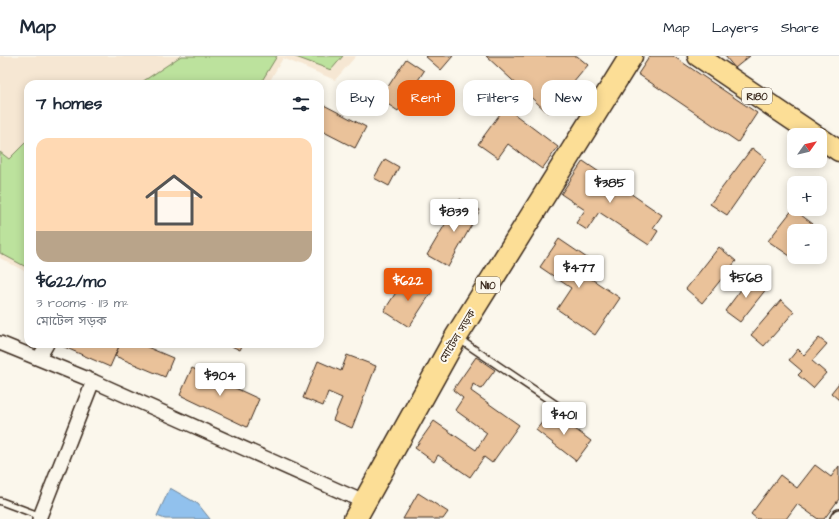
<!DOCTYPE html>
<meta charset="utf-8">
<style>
:root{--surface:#fff;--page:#f6f6f7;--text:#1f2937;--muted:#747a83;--line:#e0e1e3;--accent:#ea580c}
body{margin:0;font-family:"Architects Daughter","Noto Sans Bengali",sans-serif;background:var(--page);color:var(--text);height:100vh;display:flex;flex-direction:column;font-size:15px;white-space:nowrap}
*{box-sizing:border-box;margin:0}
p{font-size:13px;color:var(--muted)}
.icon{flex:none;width:22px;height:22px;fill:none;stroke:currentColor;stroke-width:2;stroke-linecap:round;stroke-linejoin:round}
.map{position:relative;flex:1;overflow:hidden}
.sheet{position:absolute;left:24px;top:24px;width:300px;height:268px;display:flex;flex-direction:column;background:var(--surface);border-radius:12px;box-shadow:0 2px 10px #0003}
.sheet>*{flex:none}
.guide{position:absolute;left:336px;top:24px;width:380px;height:36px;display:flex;gap:8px}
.needle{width:26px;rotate:56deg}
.fabs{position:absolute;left:787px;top:72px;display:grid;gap:8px}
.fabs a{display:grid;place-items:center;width:40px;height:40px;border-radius:8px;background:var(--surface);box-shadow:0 2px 10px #0003;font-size:20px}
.price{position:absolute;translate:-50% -34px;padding:0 9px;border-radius:4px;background:#fff;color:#222;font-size:13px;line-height:26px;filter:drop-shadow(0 1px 2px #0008)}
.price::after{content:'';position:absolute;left:50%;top:24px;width:12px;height:9px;margin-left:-6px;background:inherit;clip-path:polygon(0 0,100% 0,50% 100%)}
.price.active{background:var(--accent);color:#fff}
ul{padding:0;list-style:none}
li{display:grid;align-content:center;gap:8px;height:212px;padding:0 12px}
li span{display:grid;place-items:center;height:124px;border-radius:12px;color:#555}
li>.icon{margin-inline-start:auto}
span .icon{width:72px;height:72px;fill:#fffc;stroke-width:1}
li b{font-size:17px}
h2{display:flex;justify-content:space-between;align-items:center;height:48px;padding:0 12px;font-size:17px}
.chip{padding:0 14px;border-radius:12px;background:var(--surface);box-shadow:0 2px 10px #0003;font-size:14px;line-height:36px}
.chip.active{background:var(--accent);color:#fff}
header{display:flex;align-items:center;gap:24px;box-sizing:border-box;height:56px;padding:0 20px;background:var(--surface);border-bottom:1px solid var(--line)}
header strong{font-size:19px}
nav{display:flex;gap:22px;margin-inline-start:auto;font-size:14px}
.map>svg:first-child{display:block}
</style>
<header>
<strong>Map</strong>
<nav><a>Map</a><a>Layers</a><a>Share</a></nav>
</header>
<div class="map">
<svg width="839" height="463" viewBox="0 0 839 463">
<rect width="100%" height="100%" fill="#fbf7ec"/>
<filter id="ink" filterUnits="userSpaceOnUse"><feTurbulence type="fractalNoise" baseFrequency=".025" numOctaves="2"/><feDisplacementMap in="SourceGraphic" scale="8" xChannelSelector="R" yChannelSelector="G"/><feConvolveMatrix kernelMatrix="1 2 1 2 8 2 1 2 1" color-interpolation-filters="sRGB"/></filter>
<g filter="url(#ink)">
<path fill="#f6e7d3" d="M0,0H356L335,24L283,2L268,28H28V217L0,202Z"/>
<g fill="#bce29d" stroke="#7c865e">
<path d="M181,0H277L260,28H139Z"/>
<path d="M293,0H343L331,14Z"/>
<path d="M28,84V212L0,197V96L9,103Z"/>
</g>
<path fill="#91c1ed" stroke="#6f859a" d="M170,432L198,448L210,463H165L157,460Z"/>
<g fill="#eac29a" stroke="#3b2a1e">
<path d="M425,0H453L441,14Z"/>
<path d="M486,0H577L588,9L548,57Z"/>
<path d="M650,0H673L757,57L738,86L638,18Z"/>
<path d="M725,0H750L735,12Z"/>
<path d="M406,3L424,15L398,55L380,43Z"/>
<path d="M320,47L366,71L355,92L320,74Z"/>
<path d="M505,51L558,91L542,113L508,88L498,102L478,88Z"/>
<path d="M752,92L766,103L727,159L710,148Z"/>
<path d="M385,103L399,111L389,130L374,122Z"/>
<path d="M583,105L662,159L653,172L658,175L649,189L599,156L587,174L576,167L585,154L561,138Z"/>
<path d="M460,143L480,154L448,211L427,199Z"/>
<path d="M793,153L813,168L808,175H794V194L790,200L768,185Z"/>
<path d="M559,183L587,202L578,214L620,242L595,279L557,253L571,232L540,211Z"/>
<path d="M719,191L736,205L702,247L686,233Z"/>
<path d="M752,219L767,232L740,266L725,255Z"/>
<path d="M406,221L431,237L409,271L384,255Z"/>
<path d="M781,244L794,256L764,290L751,279Z"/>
<path d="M819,282L827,288L812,305L826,317L813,332L798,319L802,315L789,304L798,293L804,299Z"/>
<path d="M63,288H120L110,311L62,290Z"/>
<path d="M120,288H140L173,302L165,321L115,300Z"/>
<path d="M227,288H243L240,294Z"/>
<path d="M347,299L376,310L352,372L333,364L342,342L328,336L323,350L303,342L318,305L341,315Z"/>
<path d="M476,301L495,314L481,333L473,328L471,335L519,369L492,407L484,401L470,421L438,399L434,406L415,392L434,365L476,394L487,377L455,354L463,342L453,334Z"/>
<path d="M192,312L259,343L247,371L180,339Z"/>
<path d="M839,327V344L831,337Z"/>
<path d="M551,355L591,385L576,405L536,374Z"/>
<path d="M815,409L831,421L839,410V443L824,463H818L797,448L786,463H757L751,458L780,419L797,432Z"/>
<path d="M418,437L448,456L443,463H403Z"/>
</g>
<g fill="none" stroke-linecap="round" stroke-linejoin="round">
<defs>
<g id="lane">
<path d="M459,283L570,358"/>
<path d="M0,445L40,460"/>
</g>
<g id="street">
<path d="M0,287L93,325"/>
<path d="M39,302L47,288"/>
<path d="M39,463L93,325L364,446"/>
<path d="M837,463L839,460"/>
</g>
<g id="primary">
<path d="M698,0L815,79"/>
<path d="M820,82L839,95"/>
</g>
<path id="highway" d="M355,463L456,281L631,0"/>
</defs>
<use href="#lane" stroke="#3b2a1e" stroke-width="9"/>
<use href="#street" stroke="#3b2a1e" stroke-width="16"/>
<use href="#primary" stroke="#3b2a1e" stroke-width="23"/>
<use href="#highway" stroke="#3b2a1e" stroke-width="25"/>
<use href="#lane" stroke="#fbf7ec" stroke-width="6"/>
<use href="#street" stroke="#fbf7ec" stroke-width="13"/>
<use href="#primary" stroke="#fcde96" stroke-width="20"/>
<use href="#highway" stroke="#fcde96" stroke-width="22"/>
</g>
</g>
<g text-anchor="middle" stroke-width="4" stroke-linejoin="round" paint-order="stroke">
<g fill="#fbf7ec" stroke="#75685c" stroke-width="1">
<rect x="742" y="32" width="30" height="16" rx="3"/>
<rect x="476" y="221" width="24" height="16" rx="3"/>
</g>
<g font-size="10" font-weight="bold" fill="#3b2a1e">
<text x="757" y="44">R180</text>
<text x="488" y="233">N110</text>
</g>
<g font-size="11" fill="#3b2a1e" stroke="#fbf7ec">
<text transform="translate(457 280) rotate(-59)" y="4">মোটেল সড়ক</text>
</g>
</g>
</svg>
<div class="fabs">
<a><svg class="needle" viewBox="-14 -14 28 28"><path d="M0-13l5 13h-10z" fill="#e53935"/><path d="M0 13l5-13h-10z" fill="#747a83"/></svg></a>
<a>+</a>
<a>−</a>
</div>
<b class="price" style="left:610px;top:148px">$385</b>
<b class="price" style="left:454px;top:177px">$839</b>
<b class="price" style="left:579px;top:233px">$477</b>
<b class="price" style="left:746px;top:243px">$568</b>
<b class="price active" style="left:408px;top:246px">$622</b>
<b class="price" style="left:220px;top:341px">$904</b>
<b class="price" style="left:564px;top:380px">$401</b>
<div class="guide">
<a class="chip">Buy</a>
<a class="chip active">Rent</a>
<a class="chip">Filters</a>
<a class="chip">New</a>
</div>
<section class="sheet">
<h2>7 homes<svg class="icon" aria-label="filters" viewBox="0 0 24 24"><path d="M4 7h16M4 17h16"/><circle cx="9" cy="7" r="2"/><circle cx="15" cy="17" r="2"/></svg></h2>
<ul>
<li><span style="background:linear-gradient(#ffd9b3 75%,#b9a48a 0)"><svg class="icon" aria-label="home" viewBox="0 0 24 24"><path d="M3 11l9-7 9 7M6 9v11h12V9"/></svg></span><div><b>$622/mo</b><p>3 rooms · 113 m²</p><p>মোটেল সড়ক</p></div></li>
</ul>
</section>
</div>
